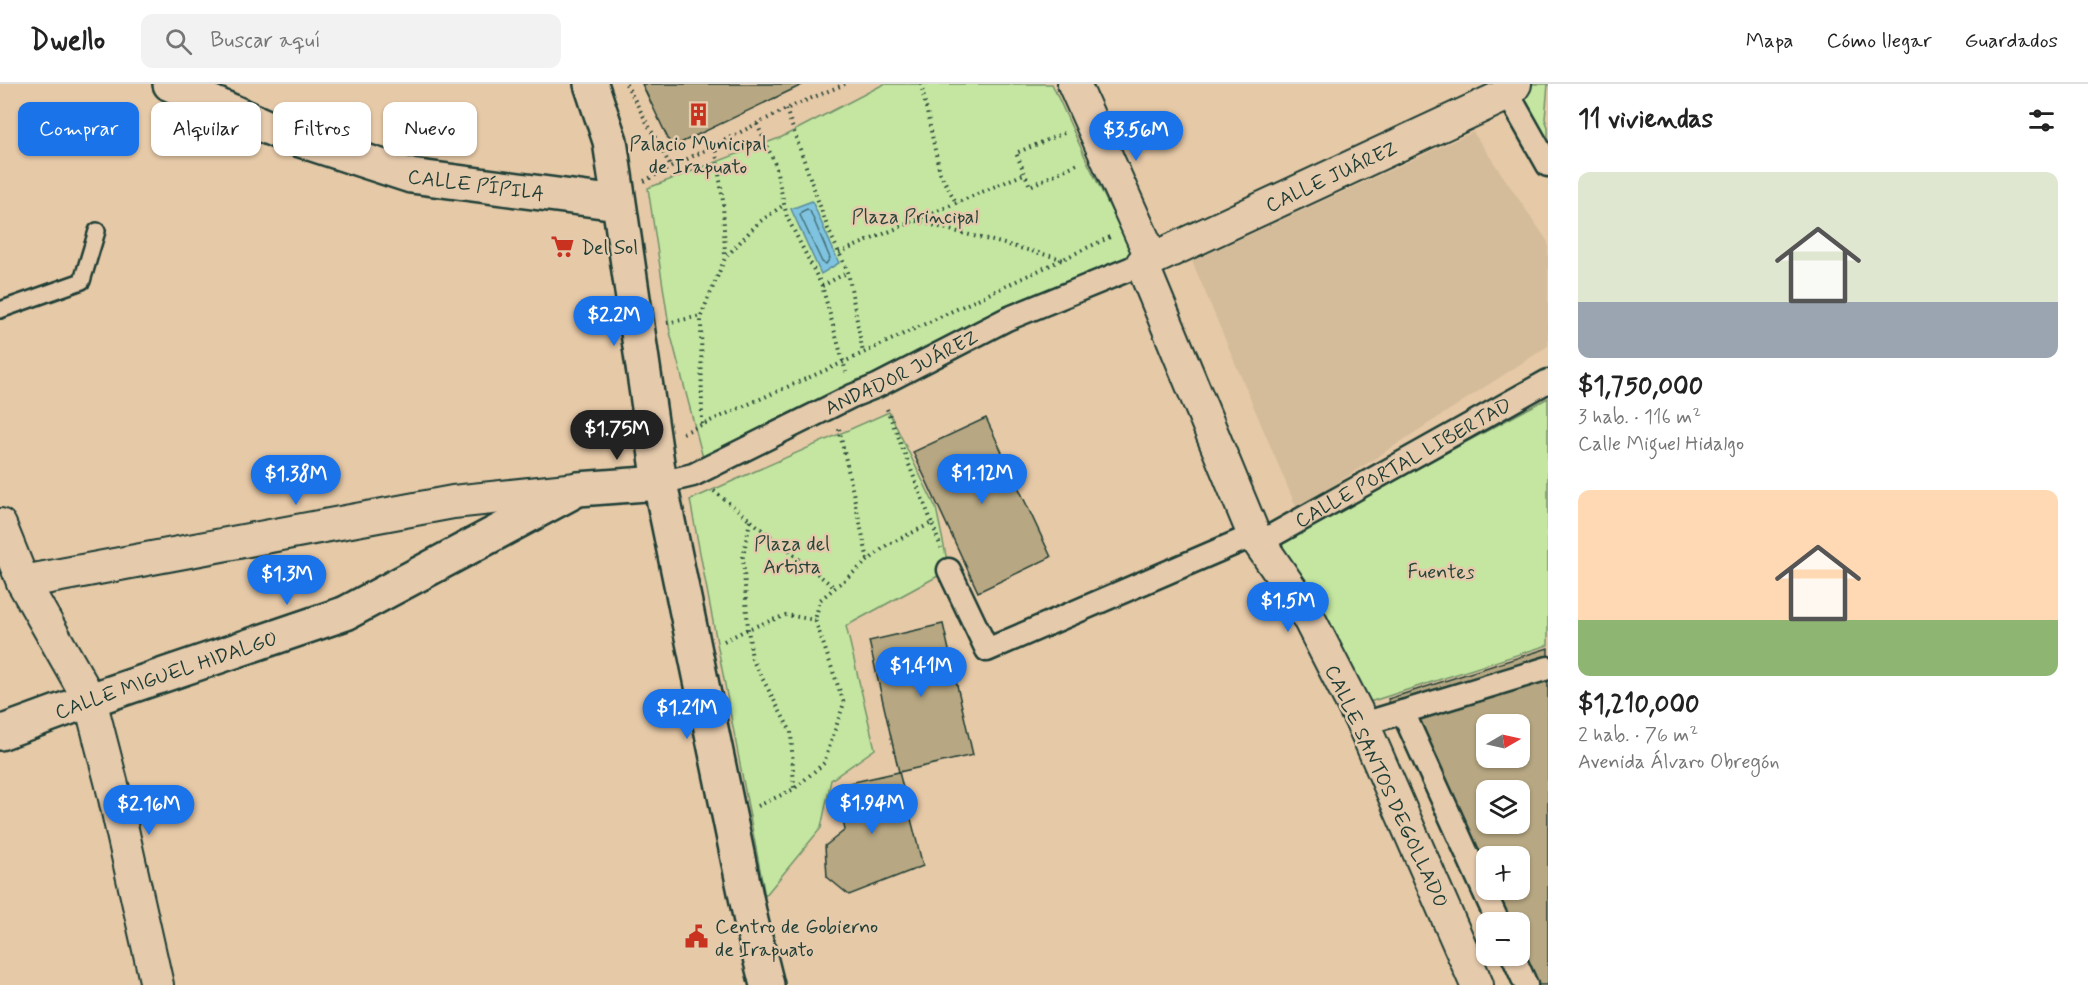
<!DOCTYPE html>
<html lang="es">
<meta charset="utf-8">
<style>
:root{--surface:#fff;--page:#f2f2f2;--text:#222;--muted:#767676;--line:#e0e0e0;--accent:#1a73e8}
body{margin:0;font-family:Mynerve,sans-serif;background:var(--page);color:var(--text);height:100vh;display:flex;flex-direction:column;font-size:22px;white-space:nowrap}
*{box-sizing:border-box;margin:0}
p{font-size:20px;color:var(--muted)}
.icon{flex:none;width:33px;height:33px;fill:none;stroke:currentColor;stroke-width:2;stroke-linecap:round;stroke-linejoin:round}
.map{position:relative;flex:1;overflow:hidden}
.drawer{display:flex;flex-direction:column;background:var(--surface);width:540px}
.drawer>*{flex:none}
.top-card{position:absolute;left:18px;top:18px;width:570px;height:54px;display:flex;gap:12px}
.needle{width:39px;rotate:81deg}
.fabs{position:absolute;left:1476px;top:630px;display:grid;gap:12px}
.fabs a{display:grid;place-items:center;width:54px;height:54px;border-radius:12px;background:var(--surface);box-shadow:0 2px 4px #0004;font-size:30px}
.price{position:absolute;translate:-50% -51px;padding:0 14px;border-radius:21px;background:var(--accent);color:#fff;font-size:20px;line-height:39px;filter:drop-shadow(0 2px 3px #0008)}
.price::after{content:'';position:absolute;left:50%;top:36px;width:18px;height:14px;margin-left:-9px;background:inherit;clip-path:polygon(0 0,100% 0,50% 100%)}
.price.selected{background:#222;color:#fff}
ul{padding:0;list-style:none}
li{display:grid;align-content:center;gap:12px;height:318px;padding:0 30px}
li span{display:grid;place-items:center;height:186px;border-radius:12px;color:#555}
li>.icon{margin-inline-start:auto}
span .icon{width:108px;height:108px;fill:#fffc;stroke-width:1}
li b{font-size:26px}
h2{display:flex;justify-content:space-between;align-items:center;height:72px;padding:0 30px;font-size:26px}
.pill{padding:0 21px;border-radius:12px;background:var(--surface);box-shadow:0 2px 4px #0004;font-size:21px;line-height:54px}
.pill.selected{background:var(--accent);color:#fff}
header{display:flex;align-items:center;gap:36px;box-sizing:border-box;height:84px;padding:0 30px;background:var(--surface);border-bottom:2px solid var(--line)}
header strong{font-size:28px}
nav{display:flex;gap:33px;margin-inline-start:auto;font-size:21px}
.search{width:420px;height:54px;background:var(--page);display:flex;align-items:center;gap:15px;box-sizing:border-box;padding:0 21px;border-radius:12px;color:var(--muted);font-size:22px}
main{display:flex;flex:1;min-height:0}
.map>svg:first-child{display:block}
</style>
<header>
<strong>Dwello</strong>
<div class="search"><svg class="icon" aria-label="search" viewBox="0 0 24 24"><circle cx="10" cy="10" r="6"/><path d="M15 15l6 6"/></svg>Buscar aquí</div>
<nav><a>Mapa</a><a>Cómo llegar</a><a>Guardados</a></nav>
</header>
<main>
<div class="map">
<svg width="1548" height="901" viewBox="0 0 1548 901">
<rect width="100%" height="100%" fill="#e6c9a7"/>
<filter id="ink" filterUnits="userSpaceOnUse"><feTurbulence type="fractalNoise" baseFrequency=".0167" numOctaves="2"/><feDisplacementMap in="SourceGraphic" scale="12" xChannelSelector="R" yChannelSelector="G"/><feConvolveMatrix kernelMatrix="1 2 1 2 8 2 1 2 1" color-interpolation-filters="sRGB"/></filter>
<g filter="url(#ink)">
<path fill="#d4bc9a" d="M1473,48L1548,158V262L1297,425L1192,177Z"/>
<g fill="#c4e6a0" stroke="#72926a" stroke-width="1.5">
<path d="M884,0H1052L1086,75L1134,173L703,374L670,248L648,104L782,53Z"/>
<path d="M1531,0H1548L1545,35L1548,43V73L1520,18Z"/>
<path d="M1548,314V561L1360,621L1275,461Z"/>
<path d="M889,328L936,424L949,486L846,542L875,665L831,696L821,744L765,812L690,416Z"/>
</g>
<path fill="#7fc3e0" stroke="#598d9b" stroke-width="1.5" d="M812,117L839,179L821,190L791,125Z"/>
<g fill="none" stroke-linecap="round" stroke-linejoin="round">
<path stroke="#457379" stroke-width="1.5" d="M807,125L810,127L830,174L826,180L822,178L800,131L801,128Z"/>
</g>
<g fill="#b7a782" stroke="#1f3d34" stroke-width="1.5" fill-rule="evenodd">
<path d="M642,0H804L672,63Z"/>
<path d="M986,334L1051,473L978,508L913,368Z"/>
<path d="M943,540L973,671L899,688L869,557Z"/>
<path d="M1548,564V901H1513L1500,872H1520V838H1486V840L1388,615ZM1486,640H1520V674H1486ZM1486,706H1520V740H1486ZM1486,772H1520V806H1486Z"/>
<path d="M899,688L923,782L849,811L827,793L825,762L845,746L836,702Z"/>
</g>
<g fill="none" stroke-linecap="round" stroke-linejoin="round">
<defs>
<path id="service" d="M0,226L82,197L97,147"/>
<g id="pedestrian">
<path d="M1508,10L1548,81"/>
<path id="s1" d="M660,399L693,391L852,312L877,302L1007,235L1142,180"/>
<path id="s2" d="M1259,459L1548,297"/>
<path d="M949,486L987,566L1254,451"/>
<path d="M1403,628L1498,838"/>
<path d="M1363,640L1548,584"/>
<path d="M1513,872L1526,901"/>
</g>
<g id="minor">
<path d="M1074,0L1152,175"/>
<path d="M0,441L23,498L90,616L112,701L157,901"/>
<path d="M23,498L453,418L577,405"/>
<path id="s3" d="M1477,901L1363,640L1302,521L1254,451L1142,180L1508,10L1515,0"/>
</g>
<g id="tertiary">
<path id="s4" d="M170,0L285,51L411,92L618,119"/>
<path d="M591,0L610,57L660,399L751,837L767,901"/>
<path id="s5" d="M0,649L90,616L346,529L578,405L660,399"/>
</g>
</defs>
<use href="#service" stroke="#1f3d34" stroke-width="20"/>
<use href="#pedestrian" stroke="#1f3d34" stroke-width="27"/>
<use href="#minor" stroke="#1f3d34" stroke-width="36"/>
<use href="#tertiary" stroke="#1f3d34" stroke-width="38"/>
<g stroke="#1f3d34" stroke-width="4" stroke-dasharray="1.5 4.5" stroke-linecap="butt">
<path d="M626,0L671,83"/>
<path d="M921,0L940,89L957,120"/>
<path d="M786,25L828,145L848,188L863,269"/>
<path d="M757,40L775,80L787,133L822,202L846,288"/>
<path d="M1064,49L1016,69L1030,102L1079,79"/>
<path d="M715,61L723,117L725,173"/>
<path d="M644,97L786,25L845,0"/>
<path d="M916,137L1062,175"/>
<path d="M839,169L1024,90"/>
<path d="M822,202L848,188"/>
<path d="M667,239L701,232"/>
<path d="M887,325L932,439"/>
<path d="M702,340L701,232L725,174L758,139L785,120"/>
<path d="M839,345L868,476"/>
<path d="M683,349L844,278L1110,153"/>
<path d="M714,407L835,504"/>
<path d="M750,437L743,473L748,545L752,575L791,648L794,704"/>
<path d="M724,557L748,545L786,531L815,536"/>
<path d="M758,722L794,705L824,679L844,619L815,536L820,516L887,461L932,439L941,464"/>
</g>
<use href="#service" stroke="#e5caac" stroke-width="15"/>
<use href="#pedestrian" stroke="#e5caac" stroke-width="22"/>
<use href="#minor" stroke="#e5caac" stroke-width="32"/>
<use href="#tertiary" stroke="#e5caac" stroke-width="33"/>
</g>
</g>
<defs>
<symbol id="building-bare" viewBox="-9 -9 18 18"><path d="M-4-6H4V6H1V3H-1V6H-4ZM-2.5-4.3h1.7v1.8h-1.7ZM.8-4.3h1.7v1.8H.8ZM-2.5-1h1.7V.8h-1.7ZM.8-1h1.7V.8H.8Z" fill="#c8321e" stroke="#e5caac" stroke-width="2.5" paint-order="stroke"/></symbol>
<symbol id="supermarket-bare" viewBox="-9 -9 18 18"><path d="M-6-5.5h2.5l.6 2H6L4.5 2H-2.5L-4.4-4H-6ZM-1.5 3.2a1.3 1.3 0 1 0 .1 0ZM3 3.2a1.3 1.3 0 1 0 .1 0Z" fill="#c8321e" stroke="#e5caac" stroke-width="2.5" paint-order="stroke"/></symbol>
<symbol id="civic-bare" viewBox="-9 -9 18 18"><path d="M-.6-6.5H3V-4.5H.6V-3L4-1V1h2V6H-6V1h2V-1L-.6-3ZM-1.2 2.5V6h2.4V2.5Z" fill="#c8321e" stroke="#e5caac" stroke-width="2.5" paint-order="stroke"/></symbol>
</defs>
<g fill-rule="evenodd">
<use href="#building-bare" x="682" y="14" width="33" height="33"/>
<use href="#supermarket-bare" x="546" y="146" width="33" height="33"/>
<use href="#civic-bare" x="680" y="836" width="33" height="33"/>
</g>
<g text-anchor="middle" stroke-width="5" stroke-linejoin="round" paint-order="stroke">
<g font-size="20" fill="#1f3d34" stroke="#e5caac" text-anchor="start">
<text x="698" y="66" text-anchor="middle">Palacio Municipal<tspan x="698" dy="23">de Irapuato</tspan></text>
<text x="581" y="170">Del Sol</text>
<text x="715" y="849">Centro de Gobierno<tspan x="715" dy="23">de Irapuato</tspan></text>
</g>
<g font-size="20" fill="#1f3d34" stroke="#e5caac">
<text dy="7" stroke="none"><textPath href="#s3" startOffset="1005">CALLE JUÁREZ</textPath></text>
<text dy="7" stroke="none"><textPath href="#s4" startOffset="324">CALLE PÍPILA</textPath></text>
<text dy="7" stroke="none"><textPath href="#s1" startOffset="266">ANDADOR JUÁREZ</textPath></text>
<text dy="7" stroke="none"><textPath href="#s2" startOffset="165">CALLE PORTAL LIBERTAD</textPath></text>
<text dy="7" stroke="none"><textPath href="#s5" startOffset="176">CALLE MIGUEL HIDALGO</textPath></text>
<text transform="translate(1387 702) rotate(65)" y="7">CALLE SANTOS DEGOLLADO</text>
</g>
<g font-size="20" fill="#274539" stroke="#e5caac">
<text x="915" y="139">Plaza Principal</text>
<text x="792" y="466">Plaza del<tspan x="792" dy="23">Artista</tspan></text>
<text x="1441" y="494">Fuentes</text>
</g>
</g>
</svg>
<div class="fabs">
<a><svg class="needle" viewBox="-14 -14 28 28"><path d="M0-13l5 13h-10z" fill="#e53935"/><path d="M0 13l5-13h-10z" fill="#767676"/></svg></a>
<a><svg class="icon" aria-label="layers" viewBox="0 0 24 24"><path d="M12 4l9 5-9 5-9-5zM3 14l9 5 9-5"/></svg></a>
<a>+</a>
<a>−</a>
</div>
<b class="price" style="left:1136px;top:78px">$3.56M</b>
<b class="price" style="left:614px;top:263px">$2.2M</b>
<b class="price selected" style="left:617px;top:377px">$1.75M</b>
<b class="price" style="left:982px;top:421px">$1.12M</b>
<b class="price" style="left:296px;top:422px">$1.38M</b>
<b class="price" style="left:287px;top:522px">$1.3M</b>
<b class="price" style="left:1288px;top:549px">$1.5M</b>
<b class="price" style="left:921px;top:614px">$1.41M</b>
<b class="price" style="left:687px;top:656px">$1.21M</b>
<b class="price" style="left:872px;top:751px">$1.94M</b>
<b class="price" style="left:149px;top:752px">$2.16M</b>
<div class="top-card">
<a class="pill selected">Comprar</a>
<a class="pill">Alquilar</a>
<a class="pill">Filtros</a>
<a class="pill">Nuevo</a>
</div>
</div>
<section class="drawer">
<h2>11 viviendas<svg class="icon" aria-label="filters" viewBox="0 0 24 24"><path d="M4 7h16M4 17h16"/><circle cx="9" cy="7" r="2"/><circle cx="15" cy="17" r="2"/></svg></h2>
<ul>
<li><span style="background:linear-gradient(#dfe7d0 70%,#9aa5b1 0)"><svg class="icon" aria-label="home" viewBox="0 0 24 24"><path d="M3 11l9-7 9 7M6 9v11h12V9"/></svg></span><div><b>$1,750,000</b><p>3 hab. · 116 m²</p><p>Calle Miguel Hidalgo</p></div></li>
<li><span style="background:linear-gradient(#ffd9b3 70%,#8fb573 0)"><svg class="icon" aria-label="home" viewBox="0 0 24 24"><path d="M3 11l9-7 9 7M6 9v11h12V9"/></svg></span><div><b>$1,210,000</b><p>2 hab. · 76 m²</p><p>Avenida Álvaro Obregón</p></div></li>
</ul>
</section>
</main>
